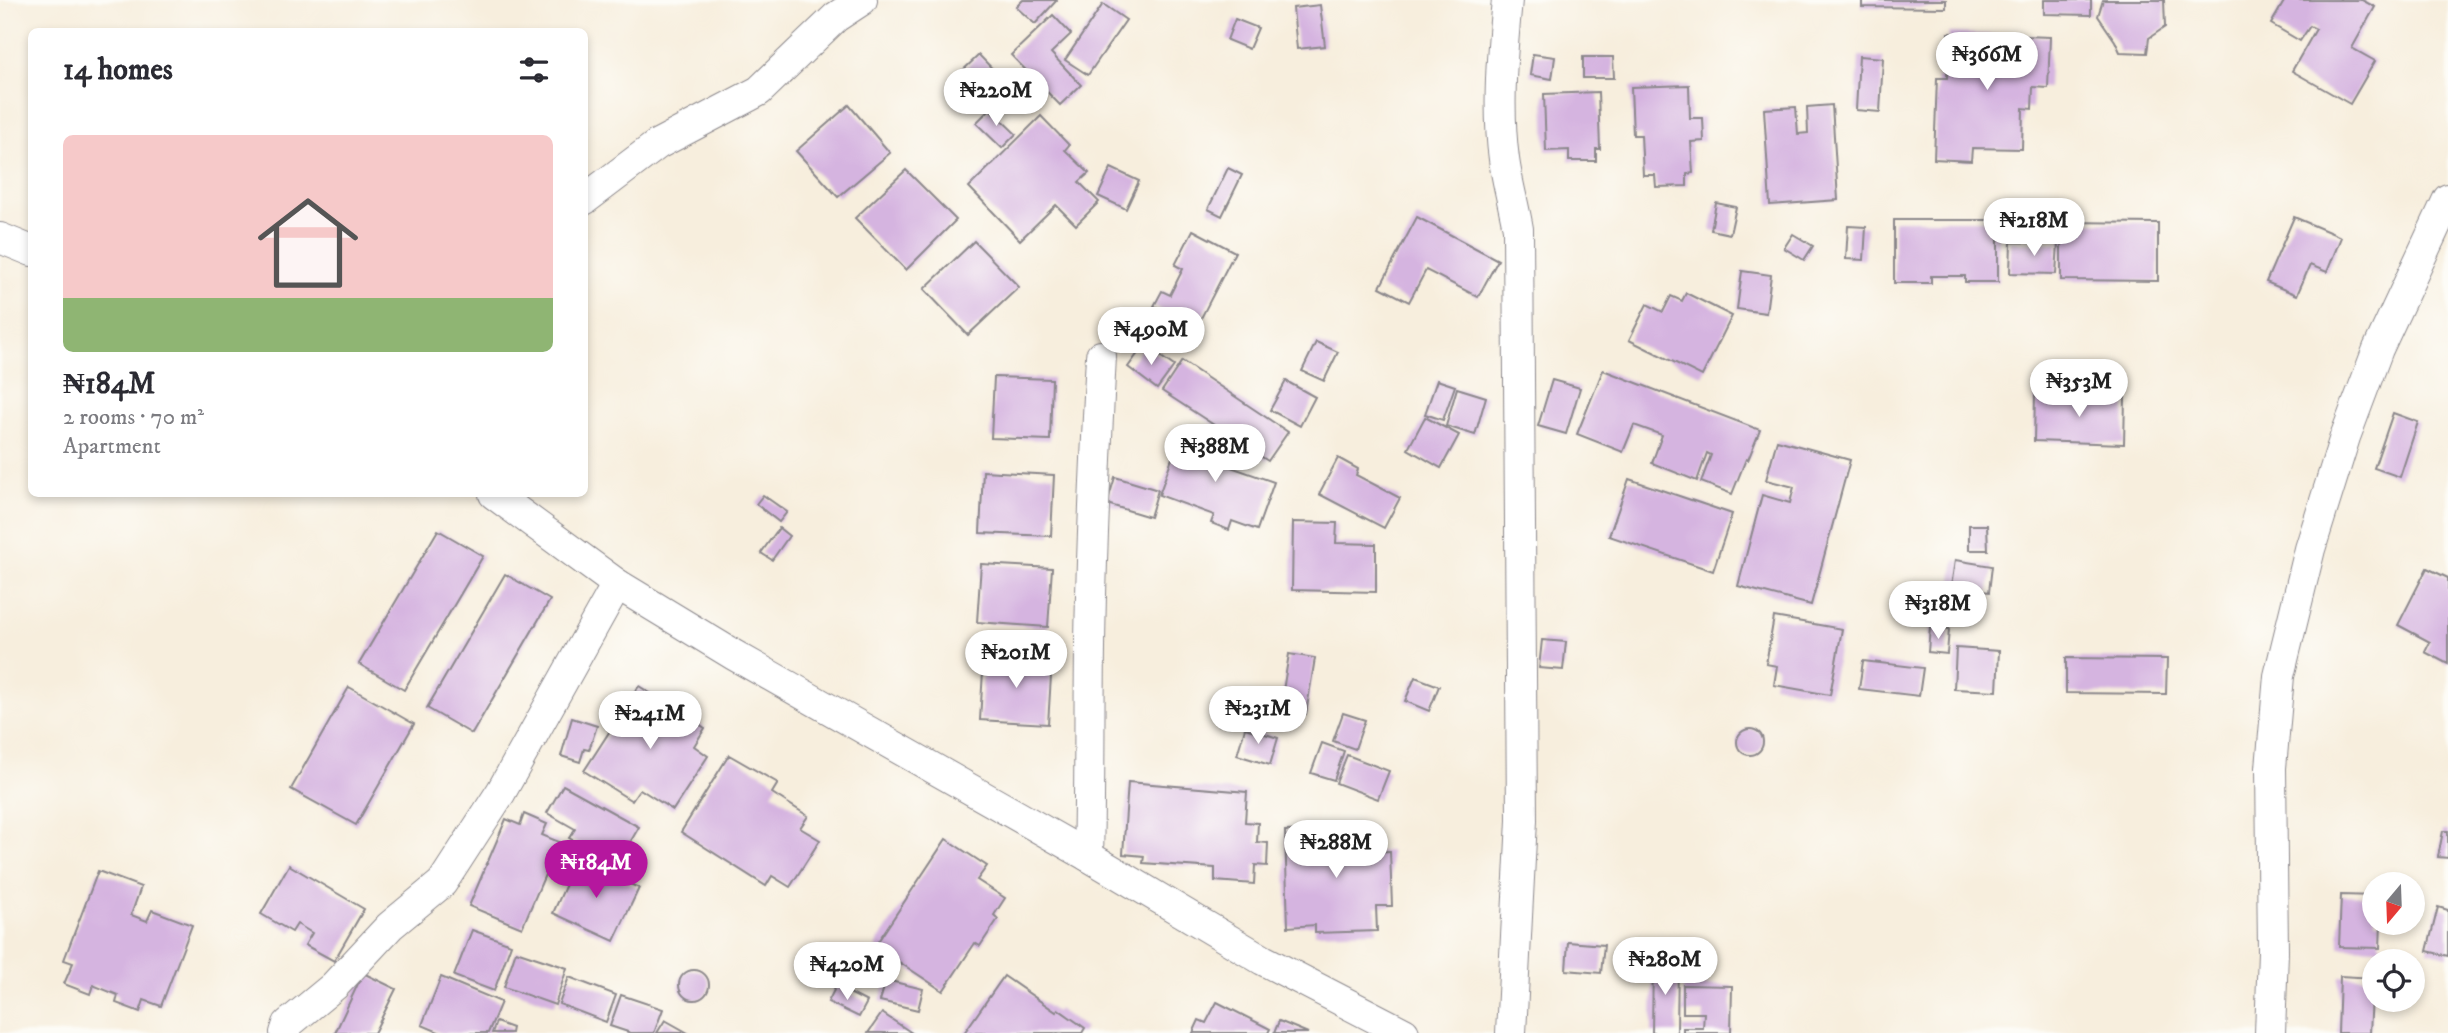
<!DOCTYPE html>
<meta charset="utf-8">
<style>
:root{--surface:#fff;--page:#f7f7f7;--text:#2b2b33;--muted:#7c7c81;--accent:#b5179e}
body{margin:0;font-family:"IM FELL DW Pica",serif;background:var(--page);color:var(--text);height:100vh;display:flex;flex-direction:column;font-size:26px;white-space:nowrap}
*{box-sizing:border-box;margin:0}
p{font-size:23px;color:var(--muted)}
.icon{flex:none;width:38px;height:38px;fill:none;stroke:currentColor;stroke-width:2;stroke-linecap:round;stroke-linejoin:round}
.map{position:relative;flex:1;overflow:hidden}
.sheet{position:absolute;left:28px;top:28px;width:560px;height:469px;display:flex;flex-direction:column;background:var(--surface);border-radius:10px;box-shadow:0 4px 10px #0003}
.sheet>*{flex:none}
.needle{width:46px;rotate:199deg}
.controls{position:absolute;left:2362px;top:872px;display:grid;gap:14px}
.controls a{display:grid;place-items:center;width:63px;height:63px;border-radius:50%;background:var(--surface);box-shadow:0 4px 10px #0003;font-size:35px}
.price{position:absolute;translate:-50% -60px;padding:0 16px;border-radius:24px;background:#fff;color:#222;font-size:23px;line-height:46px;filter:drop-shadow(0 2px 4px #0008)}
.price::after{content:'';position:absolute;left:50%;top:42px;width:21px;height:16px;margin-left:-10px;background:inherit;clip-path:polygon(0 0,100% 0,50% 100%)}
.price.current{background:var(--accent);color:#fff}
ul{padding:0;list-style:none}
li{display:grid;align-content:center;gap:14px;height:371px;padding:0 35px}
li span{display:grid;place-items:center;height:217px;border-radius:10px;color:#555}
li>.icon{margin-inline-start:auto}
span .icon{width:126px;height:126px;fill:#fffc;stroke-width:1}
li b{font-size:30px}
h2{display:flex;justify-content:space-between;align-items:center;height:84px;padding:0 35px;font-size:30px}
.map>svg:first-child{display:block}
</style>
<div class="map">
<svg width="2448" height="1033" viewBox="0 0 2448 1033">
<rect width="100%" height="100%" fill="#fdfcf7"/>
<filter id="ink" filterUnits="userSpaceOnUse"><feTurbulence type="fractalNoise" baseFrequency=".0143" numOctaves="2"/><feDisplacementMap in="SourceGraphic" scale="14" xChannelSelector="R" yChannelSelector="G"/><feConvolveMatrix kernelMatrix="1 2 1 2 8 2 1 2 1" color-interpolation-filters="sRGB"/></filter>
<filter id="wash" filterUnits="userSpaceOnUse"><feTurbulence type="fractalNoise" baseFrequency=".00686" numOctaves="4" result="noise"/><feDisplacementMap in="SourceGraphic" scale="28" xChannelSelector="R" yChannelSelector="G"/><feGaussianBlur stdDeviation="1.57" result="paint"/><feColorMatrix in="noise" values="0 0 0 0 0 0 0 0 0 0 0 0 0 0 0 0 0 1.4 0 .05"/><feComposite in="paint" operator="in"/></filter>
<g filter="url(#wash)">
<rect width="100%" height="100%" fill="#f7eedd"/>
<g id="blocks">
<g fill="#d5b4e0">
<path d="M1023,0H1057L1035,24L1016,7Z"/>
<path d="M1862,0H1946V8L1862,7Z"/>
<path d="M2044,0H2091V15L2044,14Z"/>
<path d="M2103,0H2164L2165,27L2149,38L2147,53L2120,52L2115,41L2098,16Z"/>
<path d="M2285,0H2362L2375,7L2352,48L2375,61L2350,104L2292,71L2316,29L2310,26L2300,41L2271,24Z"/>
<path d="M1103,4L1126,20L1088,75L1065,60Z"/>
<path d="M1320,5L1325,46L1297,49L1293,8Z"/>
<path d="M1053,15L1071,34L1051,53L1081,85L1060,105L1011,55Z"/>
<path d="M1235,19L1258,28L1249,49L1227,40Z"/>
<path d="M1949,33L2050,37L2048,88L2033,87L2032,109L2023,108L2022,149L1972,148L1971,161L1934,159L1937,78H1947Z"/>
<path d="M1533,54L1555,57L1552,79L1530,75Z"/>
<path d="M979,55L1006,83L988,101L961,72Z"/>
<path d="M1859,56L1883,58L1880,112L1856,110Z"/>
<path d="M1583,57H1613L1614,78H1583Z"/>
<path d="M1689,85L1690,118H1703L1704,141L1691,142L1693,173L1687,174V186L1656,187L1655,175H1643L1641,135H1633L1631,87Z"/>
<path d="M1598,92L1600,149H1596V161H1569V150L1546,151L1544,94Z"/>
<path d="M849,105L890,153L838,197L796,151Z"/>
<path d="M1832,105L1838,200L1770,205L1764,109L1796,107L1798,134L1808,133L1807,107Z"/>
<path d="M990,109L1016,134L1002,148L976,123Z"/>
<path d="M1041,116L1069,145L1065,150L1089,173L1079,182L1099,202L1076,225L1056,205L1020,240L969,187Z"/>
<path d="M1111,168L1139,181L1126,209L1098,196Z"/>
<path d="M1228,168L1242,175L1222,216L1208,209Z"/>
<path d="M906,170L956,220L906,270L855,218Z"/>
<path d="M1716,203L1736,207L1730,234L1711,230Z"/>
<path d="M1417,217L1498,260L1478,297L1426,270L1409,302L1380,287Z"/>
<path d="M2294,217L2341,237L2327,272L2310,265L2297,295L2266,282Z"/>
<path d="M1894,220H1998V282H1965V276H1931V283H1894Z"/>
<path d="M2061,222L2158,223V281L2061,280Z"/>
<path d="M1848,226L1866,227L1864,260L1846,259Z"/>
<path d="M1193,230L1235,252L1196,328L1154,306L1162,291L1170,295L1183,269L1175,265Z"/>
<path d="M1793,234L1813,246L1804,260L1784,248Z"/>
<path d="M974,241L1019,287L968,335L924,289Z"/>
<path d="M2011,242L2058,243L2056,274L2010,273Z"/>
<path d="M1742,271L1771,275L1766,313L1737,309Z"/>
<path d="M1686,293L1732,316L1702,376L1629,340L1647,304L1663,312L1671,296L1682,301Z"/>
<path d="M1316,342L1338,352L1324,381L1302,371Z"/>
<path d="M1144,345L1174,366L1157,389L1128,367Z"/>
<path d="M1182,361L1288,432L1268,461L1227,434L1222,440L1210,432L1214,425L1162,391Z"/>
<path d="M1603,370L1760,430L1748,460L1746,459L1732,494L1701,482L1711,455L1707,453L1697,481L1652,463L1662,435L1634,425L1623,452L1577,434Z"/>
<path d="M994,377L1052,379L1050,440L991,438Z"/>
<path d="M1437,380L1455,386L1443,420L1425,414Z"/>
<path d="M1552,380L1580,388L1566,434L1538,426Z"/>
<path d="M1286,381L1315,397L1300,426L1270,410Z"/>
<path d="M1457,388L1486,397L1475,435L1446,426Z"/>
<path d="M2035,394L2125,397L2124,444L2034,441Z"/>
<path d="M2393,413L2418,422L2400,477L2374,468Z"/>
<path d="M1425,417L1459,435L1441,468L1408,449Z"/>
<path d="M1182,430L1228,446L1222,464L1274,482L1257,530L1232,521L1229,530L1211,523L1214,515L1159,495Z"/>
<path d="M1777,440L1850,460L1811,605L1738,586L1762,495L1790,503L1794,487L1766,480Z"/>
<path d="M1338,458L1358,469L1356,475L1400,498L1384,528L1319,494Z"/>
<path d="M983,471L1054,475L1051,536L980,533Z"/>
<path d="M1115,477L1158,490L1150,517L1107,504Z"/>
<path d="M1629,479L1732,514L1713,571L1609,536Z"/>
<path d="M763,495L787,512L779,522L756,504Z"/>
<path d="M1293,522L1337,523L1336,543L1376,544V592L1292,590Z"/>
<path d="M1969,525H1987L1988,550H1969Z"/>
<path d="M779,528L789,536L772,560L761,553Z"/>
<path d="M438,530L483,556L404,690L359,664Z"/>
<path d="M1955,560L1992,566L1989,592L1951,587Z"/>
<path d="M981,564L1052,568L1048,627L977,622Z"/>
<path d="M2427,568L2448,578V664L2425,652L2430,642L2398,625Z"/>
<path d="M505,574L550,600L472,734L427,708Z"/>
<path d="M1774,617L1842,629L1830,695L1774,685L1777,666L1766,664Z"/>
<path d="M1930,627L1949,629L1947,654L1928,652Z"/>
<path d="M1542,640L1566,642L1563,670L1539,668Z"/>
<path d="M1956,648L1999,651L1997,691L1954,689Z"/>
<path d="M1289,654L1315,658L1306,714L1280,709Z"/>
<path d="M984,655L1052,660L1048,724L980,720Z"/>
<path d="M2066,658L2167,659L2166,694L2066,693Z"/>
<path d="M1863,661L1923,668L1919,696L1859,689Z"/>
<path d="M1415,677L1439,686L1429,711L1405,701Z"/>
<path d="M639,686L705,728L694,746L708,756L673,810L640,789L632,801L584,771Z"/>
<path d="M349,687L414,724L356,825L291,789Z"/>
<path d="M1273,697L1274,723L1219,725L1218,699Z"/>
<path d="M1343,713L1365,720L1355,749L1333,741Z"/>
<path d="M572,718L597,726L589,750L584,749L580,762L561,756Z"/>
<path d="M1245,728L1278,738L1270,765L1237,755Z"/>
<circle cx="1750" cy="742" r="13"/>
<path d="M1322,743L1344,751L1334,780L1311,773Z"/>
<path d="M729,755L778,783L772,793L808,816L800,828L820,840L790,887L772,876L766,886L681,832Z"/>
<path d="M1347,755L1389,771L1378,799L1336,783Z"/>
<path d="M1128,782L1247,792L1245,822L1258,823L1257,842L1268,843L1267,866L1255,865L1254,884L1215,881V868L1143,863L1144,856L1123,854Z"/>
<path d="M563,785L639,827L617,865L569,838L575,829L547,813Z"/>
<path d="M524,814L547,824L542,835L559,842L522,928L469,906L506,819L520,825Z"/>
<path d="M1370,828V852L1390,851L1392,906H1376L1377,931L1315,933V925L1288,927L1285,831Z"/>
<path d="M2443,831H2448V858L2438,857Z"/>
<path d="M946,839L987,866L977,880L1005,898L994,915L998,919L980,946L975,943L943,991L875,946Z"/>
<path d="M577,860L639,888L614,941L553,913Z"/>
<path d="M289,865L364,909L334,961L305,945L312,933L297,924L292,932L261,914Z"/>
<path d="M98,871L141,887L131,915L147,921L152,910L192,925L161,1006L144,1000L140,1012L116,1003L118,995L93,985L90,994L64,984L73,963L64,960Z"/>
<path d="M2341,895L2375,896V922H2381L2380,948L2339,947Z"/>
<path d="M2438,907L2448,910V956L2427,951Z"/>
<path d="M472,930L511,944L494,991L454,976Z"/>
<path d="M1568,942L1604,945L1601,973L1566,970Z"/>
<path d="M516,951L567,968L555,1005L504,987Z"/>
<path d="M1653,960L1678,961L1677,1033H1652Z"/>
<circle cx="694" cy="985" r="15"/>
<path d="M363,973L396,989L374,1033H335Z"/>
<path d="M1004,976L1056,1012L1058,1009L1085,1028L1082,1033H964Z"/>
<path d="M2340,976L2373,978L2370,1033H2338Z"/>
<path d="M441,977L501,1002L488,1033H441L422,1025Z"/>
<path d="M569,977L616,995L606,1022L559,1004Z"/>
<path d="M886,980L923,989L918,1010L880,1001Z"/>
<path d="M1683,985L1732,986L1731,1033H1683V1028H1703L1704,1013H1683Z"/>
<path d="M836,986L867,1002L859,1017L828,1002Z"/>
<path d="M621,995L663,1009L654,1033H631L610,1026Z"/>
<path d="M1217,1002L1270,1029L1268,1033H1193L1199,1020L1206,1023Z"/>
<path d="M882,1013L912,1033H868Z"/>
<path d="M665,1020L688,1033H657Z"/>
<path d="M1279,1021L1308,1033H1274Z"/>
<path d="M496,1022L512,1028L511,1033H492Z"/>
</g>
</g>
</g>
<g filter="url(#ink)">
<use href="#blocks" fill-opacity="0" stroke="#8c888c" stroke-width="2"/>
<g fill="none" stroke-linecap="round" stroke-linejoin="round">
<defs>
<g id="street">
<path d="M1507,0C1502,51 1497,108 1504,159C1507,182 1514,206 1518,229L1522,820L1511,1033"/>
<path d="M584,200L658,144L759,91L836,17L862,0"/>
<path d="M0,238L32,251"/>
<path d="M494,494L617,584L734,655L1088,856L1263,960L1404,1033"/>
<path d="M1088,856C1090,786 1089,717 1090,648C1091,551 1096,453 1101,356"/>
<path d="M285,1033L288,1024L334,986L390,926L442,883L501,792L617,584"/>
<path d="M2270,1033L2273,952L2271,768L2279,676L2310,549L2345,437L2378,349L2448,199"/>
</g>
</defs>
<use href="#street" stroke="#8c888c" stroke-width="32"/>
<use href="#street" stroke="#fff" stroke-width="30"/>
</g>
</g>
</svg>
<div class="controls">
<a><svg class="needle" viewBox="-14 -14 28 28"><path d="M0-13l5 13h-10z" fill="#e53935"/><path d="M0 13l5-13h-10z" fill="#7c7c81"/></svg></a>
<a><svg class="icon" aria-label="locate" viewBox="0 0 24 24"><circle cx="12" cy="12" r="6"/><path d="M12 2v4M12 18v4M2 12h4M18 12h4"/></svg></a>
</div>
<b class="price" style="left:1987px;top:92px">₦366M</b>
<b class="price" style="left:996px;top:128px">₦220M</b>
<b class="price" style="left:2034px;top:258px">₦218M</b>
<b class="price" style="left:1151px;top:367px">₦490M</b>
<b class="price" style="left:2079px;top:419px">₦353M</b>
<b class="price" style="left:1215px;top:484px">₦388M</b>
<b class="price" style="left:1938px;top:641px">₦318M</b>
<b class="price" style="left:1016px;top:690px">₦201M</b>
<b class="price" style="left:1258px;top:746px">₦231M</b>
<b class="price" style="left:650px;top:751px">₦241M</b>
<b class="price" style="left:1336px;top:880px">₦288M</b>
<b class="price current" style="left:596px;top:900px">₦184M</b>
<b class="price" style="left:1665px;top:997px">₦280M</b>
<b class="price" style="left:847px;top:1002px">₦420M</b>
<section class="sheet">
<h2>14 homes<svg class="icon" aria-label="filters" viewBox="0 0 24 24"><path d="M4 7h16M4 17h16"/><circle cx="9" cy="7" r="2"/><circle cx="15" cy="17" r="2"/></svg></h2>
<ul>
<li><span style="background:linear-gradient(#f6c9c9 75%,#8fb573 0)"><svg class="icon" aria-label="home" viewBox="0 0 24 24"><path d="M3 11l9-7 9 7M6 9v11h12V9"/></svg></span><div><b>₦184M</b><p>2 rooms · 70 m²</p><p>Apartment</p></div></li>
</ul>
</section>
</div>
